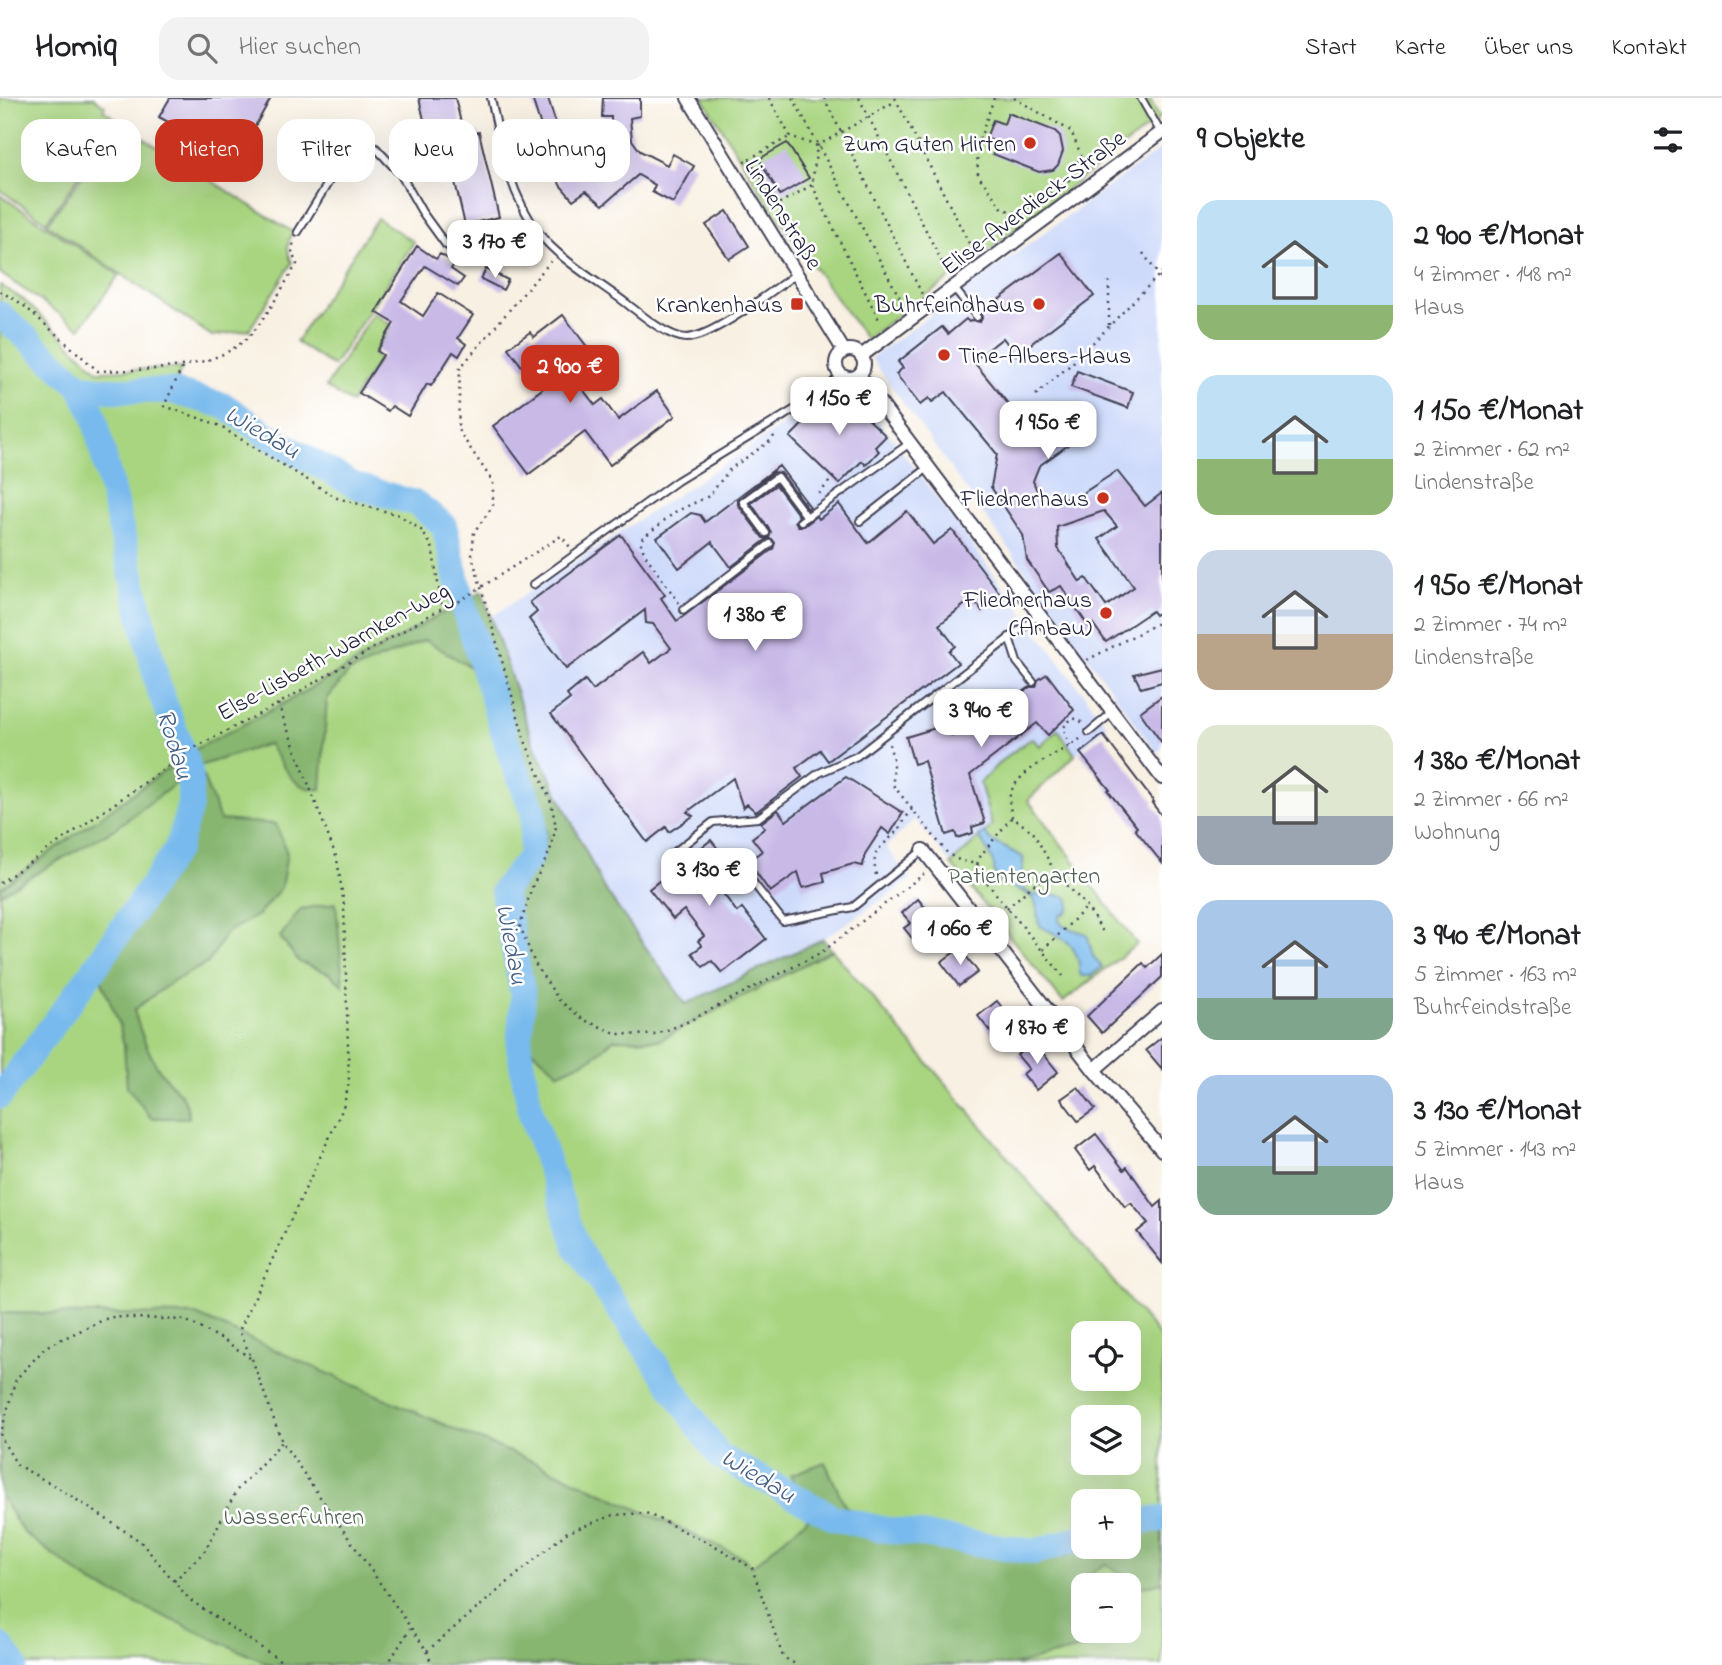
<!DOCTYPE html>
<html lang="de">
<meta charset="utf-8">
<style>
:root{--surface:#fff;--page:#f2f2f2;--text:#202124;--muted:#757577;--line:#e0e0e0;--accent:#c8321e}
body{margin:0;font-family:"Indie Flower",sans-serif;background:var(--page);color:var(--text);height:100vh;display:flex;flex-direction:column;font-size:26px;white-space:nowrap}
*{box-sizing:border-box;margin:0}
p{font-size:23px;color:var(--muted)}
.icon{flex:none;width:38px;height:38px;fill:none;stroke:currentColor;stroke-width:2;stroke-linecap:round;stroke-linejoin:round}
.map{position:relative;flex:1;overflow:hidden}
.panel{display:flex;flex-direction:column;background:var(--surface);width:560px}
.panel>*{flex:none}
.guide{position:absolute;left:21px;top:21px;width:665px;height:63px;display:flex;gap:14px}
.tools{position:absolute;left:1071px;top:1223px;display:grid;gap:14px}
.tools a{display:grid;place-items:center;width:70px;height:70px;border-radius:14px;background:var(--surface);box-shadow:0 7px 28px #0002;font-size:35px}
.price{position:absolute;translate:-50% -60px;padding:0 16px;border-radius:14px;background:#fff;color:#222;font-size:23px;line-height:46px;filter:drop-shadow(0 2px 4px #0008)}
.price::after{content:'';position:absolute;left:50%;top:42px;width:21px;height:16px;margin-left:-10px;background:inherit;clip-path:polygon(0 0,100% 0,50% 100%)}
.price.on{background:var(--accent);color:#fff}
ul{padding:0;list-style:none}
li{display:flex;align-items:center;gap:21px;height:175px;padding:0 35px}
li span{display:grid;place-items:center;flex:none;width:196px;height:140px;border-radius:21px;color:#555}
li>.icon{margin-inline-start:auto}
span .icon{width:84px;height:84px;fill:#fffc;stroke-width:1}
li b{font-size:30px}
h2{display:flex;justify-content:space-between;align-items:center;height:84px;padding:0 35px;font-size:30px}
.tag{padding:0 24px;border-radius:21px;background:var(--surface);box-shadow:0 7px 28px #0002;font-size:24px;line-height:63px}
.tag.on{background:var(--accent);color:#fff}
header{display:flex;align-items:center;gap:42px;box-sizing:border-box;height:98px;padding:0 35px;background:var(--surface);border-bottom:2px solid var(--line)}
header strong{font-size:33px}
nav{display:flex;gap:38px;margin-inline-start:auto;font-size:24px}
.search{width:490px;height:63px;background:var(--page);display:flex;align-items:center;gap:18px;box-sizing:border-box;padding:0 24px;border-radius:21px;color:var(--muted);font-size:26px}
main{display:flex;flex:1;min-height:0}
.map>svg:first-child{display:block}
</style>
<header>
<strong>Homiq</strong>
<div class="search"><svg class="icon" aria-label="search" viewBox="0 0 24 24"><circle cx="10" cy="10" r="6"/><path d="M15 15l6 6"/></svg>Hier suchen</div>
<nav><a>Start</a><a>Karte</a><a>Über uns</a><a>Kontakt</a></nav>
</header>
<main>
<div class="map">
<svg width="1162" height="1567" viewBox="0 0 1162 1567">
<rect width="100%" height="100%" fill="#fff"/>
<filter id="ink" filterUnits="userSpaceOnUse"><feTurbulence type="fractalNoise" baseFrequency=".0143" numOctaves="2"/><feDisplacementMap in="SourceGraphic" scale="14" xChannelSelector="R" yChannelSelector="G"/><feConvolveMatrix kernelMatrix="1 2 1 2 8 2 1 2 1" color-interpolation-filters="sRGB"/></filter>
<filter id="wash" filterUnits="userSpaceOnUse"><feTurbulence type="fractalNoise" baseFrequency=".00686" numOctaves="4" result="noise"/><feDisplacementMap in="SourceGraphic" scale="28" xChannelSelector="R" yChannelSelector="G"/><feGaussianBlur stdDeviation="1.57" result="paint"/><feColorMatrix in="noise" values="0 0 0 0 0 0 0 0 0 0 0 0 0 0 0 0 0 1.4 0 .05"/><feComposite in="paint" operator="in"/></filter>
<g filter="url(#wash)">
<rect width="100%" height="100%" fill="#f8f0e2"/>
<g fill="#cedafa">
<path d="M1162,50V650L1156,654L871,260Z"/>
<path d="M841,289L859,296L1107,627L1028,702L1137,846L1063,904L915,721L886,749L911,782L823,841L686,906L603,789L533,644L491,519Z"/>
</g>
<g fill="#a9d581" stroke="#667c5e" stroke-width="2" fill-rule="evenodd">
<path d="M0,0H94L105,8L103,12L119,23L46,124L0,92Z"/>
<path d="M703,0H1149L1160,20L981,158L866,241L771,110Z"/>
<path d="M121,26L293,134C286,145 287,153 292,165L249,232L212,238L47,126Z"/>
<path d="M0,97L119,177L80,230L0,175Z"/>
<path d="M377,120L414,144L333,268L296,244Z"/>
<path d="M0,187L24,202L98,273L182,270L175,286L201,291L230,301L261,325L347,375L374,386L403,392L433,405L451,423L472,506L549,738L659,942L832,852L1162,1241V1567H0ZM1083,1236H1129V1281H1083ZM1083,1320H1129V1365H1083ZM1083,1404H1129V1449H1083ZM1083,1488H1129V1533H1083Z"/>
<path d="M373,215L391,227L373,256L379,261L351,305L326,289Z"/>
<path d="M1058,631L1075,657L1028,702L1137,846L1063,904L951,766L992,728L980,685L1001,663L1032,640L1040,648Z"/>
</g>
<g fill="#86b66f" stroke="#546c55" stroke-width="2">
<path d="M482,493L533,644L603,789L686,906L823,841L832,852L659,942L614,941L592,960L559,975L531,951L527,863L510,795L548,738L537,701L523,708L470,569L425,542L349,574L327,601L321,691C292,694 283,666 268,646L199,668L220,722L276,726L287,755L281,790L258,817L226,835L208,865L173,883L134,912C140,933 148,956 161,974C176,996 185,990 189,1020H151L127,989L124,948L119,926L98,873L183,753L196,707L198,669L116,730L0,796V790L197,650L277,609Z"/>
<path d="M336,805L343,887L328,875L299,864L280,839L301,811Z"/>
<path d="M0,1215L196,1217L463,1335L535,1364L746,1461L751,1469L812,1417L790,1377L825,1364L845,1408L881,1431L1066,1458L1084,1449H1129V1431L1162,1425V1484L1143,1489L1106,1466L1077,1485L1083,1500V1533H1097L1102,1546L1012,1567H271L91,1485L23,1434L0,1397Z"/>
</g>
<path fill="#78baed" stroke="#4d6e94" stroke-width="2" d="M984,734L990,742L1023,759C1025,767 1020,774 1021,782C1024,808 1054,791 1068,800L1070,808L1067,814L1060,818L1059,823L1063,828L1087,836L1093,858L1102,869L1091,878H1081C1078,872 1080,868 1078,861C1072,841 1056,837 1040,828C1036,821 1039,814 1036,807C1031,790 1003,790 996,779C994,777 994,771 994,768C991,757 985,748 979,739Z"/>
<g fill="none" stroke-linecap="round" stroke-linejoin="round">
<g stroke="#78baed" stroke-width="26">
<path d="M0,216L80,288L108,292L171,293L225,308L270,339L354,387L417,406L444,427L460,496L512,661L534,715L531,758L503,793L523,897L519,950L531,1016L577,1150L719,1358L835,1420L881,1431L1035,1454L1083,1439"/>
<path d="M0,998L89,878L177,751L190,708V673L158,588L94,317L80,288"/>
<path d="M1129,1424L1162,1421"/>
<path d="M0,1547L15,1567"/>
</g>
</g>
<g id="blocks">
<g fill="#c8b9e7" fill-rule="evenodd">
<path d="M170,0H271L233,67L192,43L194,38L159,19Z"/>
<path d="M419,0H455L464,37L479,34L499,119L465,127L446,45L430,48Z"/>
<path d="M532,0H548L570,72L611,38V19H602L603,0H640V18L630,20L632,42L640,53L667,67L673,56L694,68L673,105L652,94L655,87L638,77L603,107L586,93L573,102L560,87Z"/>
<path d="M1008,15L1055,33L1060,38L1063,53L1058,67L1053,72L1039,74L993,56L997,45L986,40L993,22L1004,26Z"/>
<path d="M787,45L809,80L780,97L759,61Z"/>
<path d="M727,113L749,148L729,161L706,127Z"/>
<path d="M417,148L436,161L440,156L455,165L451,171L464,180L458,188L425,168L401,203L423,218L438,195L473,217L458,240L466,246L459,258L453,254L431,288L427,286L408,318L392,308L388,313L359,295L383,257L377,253L394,225L376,214Z"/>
<path d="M1061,155L1094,198L1016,257L1003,240L973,263L1028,330L1050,314L1071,345L1039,368L1033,383L1038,395L1051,405L1083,395L1117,373L1145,408L1162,395V512L1155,517L1152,513L1106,544L1093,526L1089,529L1061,488L1049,494L1027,462L1023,437L991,389L997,356L946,294L932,304L929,300L920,307L896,276L903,270L898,264L942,229L948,236L966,221L969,224L972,222L980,224L982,220L981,215ZM1104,413L1117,428L1099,441L1134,489L1106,508L1086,480L1080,484L1058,450L1057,429Z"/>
<path d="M486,171L508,182L503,192L481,181Z"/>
<path d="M563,217L591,254L568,272L595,307L603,301L618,322L657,293L675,318L610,367L585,334L529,376L493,328L550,285L533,264L524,271L508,250L530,234L534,239Z"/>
<path d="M1077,273L1133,294L1128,310L1071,289Z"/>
<path d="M837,291L886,338L875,349L879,353L866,367L862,363L839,386L790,339Z"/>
<path d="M779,368L810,409L808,411L781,375L774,374L738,402V407L763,440H769L771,434L751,405L776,387L799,418L795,423L798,428H804L817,418L819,421L839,406L868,445L907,413L933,446L952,432L1002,498L982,513L979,508L968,504L939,527L955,548L949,553L958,565L828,663L820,652L796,670L802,679L756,714L747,706L743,710L733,680L687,714L693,718L669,734L666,729L647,744L551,616L570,601L567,597L585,582L593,592L643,554L651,565L671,550L653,526L646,525L645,512L566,571L529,521L537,514L530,504L621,437L665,497L661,500L677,523L773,451L775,445L772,441H767L731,469L712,444L679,470L657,440L691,415L700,417L705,424Z"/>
<path d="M1162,569V584L1141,590L1134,576Z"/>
<path d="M1047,576L1074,612L1048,637L1037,625L970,677L985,725L972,729L973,735L957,740L955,734L946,737L924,663L914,666L906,639L949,626L952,638L1006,598L1010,603L1030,589H1036L1038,582Z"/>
<path d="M1162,598V645L1140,614Z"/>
<path d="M1103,637L1154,704L1152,705L1162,718V765L1135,731L1137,729L1108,693L1110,692L1080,655Z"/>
<path d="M846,679L903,715L890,736L882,730L865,756L863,768L853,766L823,775L825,784L803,790L798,774L770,794L748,763L762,753L752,740L765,730L761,725L778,712L786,723Z"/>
<path d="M711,742L726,761L720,765L732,780L719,790L737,814L742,810L766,841L722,875L712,863L703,869L692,855L702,848L698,843L704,838L684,812L673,821L649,791Z"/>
<path d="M918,801L943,831L920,850L904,830L911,825L902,815Z"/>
<path d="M960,850L978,874L959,888L941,864Z"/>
<path d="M1162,856V879L1102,935L1087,918L1143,865L1147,870Z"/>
<path d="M997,903L1016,927L997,942L978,918Z"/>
<path d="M1162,939V971L1146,952Z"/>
<path d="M1034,944L1058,974L1036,992L1023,976L1029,971L1017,957Z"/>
<path d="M1078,989L1095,1011L1078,1023L1061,1001Z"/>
<path d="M1096,1036L1124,1072L1127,1069L1155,1109L1162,1103V1165L1137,1134L1148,1125L1131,1105L1125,1109L1095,1068L1090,1072L1075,1052Z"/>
</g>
</g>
</g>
<g filter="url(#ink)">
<use href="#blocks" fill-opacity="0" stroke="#424154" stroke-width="2"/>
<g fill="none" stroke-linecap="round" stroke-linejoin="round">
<defs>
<g id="lane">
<path d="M491,0C501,47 509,96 539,135C557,160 601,186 626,205C642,217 667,239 686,240C712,240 773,192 796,176"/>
<path d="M1141,0L1161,35"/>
<path d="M298,134L352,46L376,50L401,77L422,114L446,147L463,157L496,150L539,136"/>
<path d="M954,190L977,219"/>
<path d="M801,423L910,345"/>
<path d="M860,423L929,369"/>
<path d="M766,435L743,404L777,379L807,419"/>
<path d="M533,487L677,383L805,305L829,289L840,277"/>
<path d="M684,512L770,446"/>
<path d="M1009,539L1017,564L1033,584"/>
<path d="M1089,634L1113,614"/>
<path d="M671,757L713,724L758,720L819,675L857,658L1039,517"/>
<path d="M737,764L783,823L853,809L923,752"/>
</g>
<g id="street">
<path d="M688,0L844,253"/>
<circle cx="850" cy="266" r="14"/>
<path d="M861,258L1162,34"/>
<path d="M859,277L1162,680"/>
<path d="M923,752L1094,972L1162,1052"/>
<path d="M1094,972L1162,913"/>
</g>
</defs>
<use href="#lane" stroke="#424154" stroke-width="10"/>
<use href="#street" stroke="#424154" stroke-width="16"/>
<g stroke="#424154" stroke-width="2.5" stroke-dasharray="2 5" stroke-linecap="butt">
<path d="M769,0L790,38L817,48L812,87L778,106"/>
<path d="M793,0L902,204"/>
<path d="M824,0L922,196"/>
<path d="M859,0L947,174"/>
<path d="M895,0L975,157"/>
<path d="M994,0L977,49L978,77L1003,111L1017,115L1022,123"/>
<path d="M1014,0L1071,33L1081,57L1069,82L1017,115"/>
<path d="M817,48L896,3"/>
<path d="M749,61L789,39"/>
<path d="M744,64L749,61L778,106L771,110"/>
<path d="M812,87L879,222"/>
<path d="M1143,155L1162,182"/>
<path d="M551,163L460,270L458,332L493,384V408L474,434L472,458L525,643L551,704L556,729L550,753L532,789L520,828L535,866L559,902L584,922L618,936L654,937L685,925L822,854L924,776"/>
<path d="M0,193L22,206L98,273C147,271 217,275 253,234C268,217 284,186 297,166L292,155L294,141"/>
<path d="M1109,227V179"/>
<path d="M182,270L164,308L216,326L337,400L399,417L421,432L432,448L442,510"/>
<path d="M1036,297L1078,260L1162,174"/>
<path d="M819,396L835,377"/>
<path d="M679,505L644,455L640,442L675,414L709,398L730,371L773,341L774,337"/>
<path d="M1087,562L1162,523"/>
<path d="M278,606L337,761L344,807L349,985L343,1010L239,1233L252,1261L282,1344L427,1553L432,1567"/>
<path d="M1080,641C1060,656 1017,671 1010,697C1008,704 1011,712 1012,719L1033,734L1055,774L1087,809L1105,837"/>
<path d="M889,646L893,660V687L948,756L961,763L977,766"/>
<path d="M1070,648L1063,630L1072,620L1080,622L1083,626"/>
<path d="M977,766L988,786L1063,878"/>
<path d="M977,766L981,757L1012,719"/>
<path d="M876,777C871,750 880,752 896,734C902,727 907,718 912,711"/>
<path d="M0,785L196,649L278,606L442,510L458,504L561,438L570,449"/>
<path d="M1007,810L1033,787L1054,774"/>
<path d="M1043,852L1087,809"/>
<path d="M250,1260L224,1242L185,1222L110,1219L47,1248L16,1281L0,1338L17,1367L57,1389L140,1443L190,1502L287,1567"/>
<path d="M174,1483L204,1454L237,1392L282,1344"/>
<path d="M427,1553L566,1435L614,1417L646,1415L717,1449L752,1470L783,1559L797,1567"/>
<path d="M387,1567L410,1531"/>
</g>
<use href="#lane" stroke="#fff" stroke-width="6"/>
<use href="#street" stroke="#fff" stroke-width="12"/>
</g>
</g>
<g fill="#c8321e" stroke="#fff" stroke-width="2.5">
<circle cx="1030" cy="45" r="7"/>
<rect x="790" y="199" width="14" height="14" rx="3.5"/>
<circle cx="1039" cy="206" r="7"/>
<circle cx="944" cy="257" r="7"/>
<circle cx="1103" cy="400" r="7"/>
<circle cx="1106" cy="515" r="7"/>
</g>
<g text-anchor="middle" stroke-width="5" stroke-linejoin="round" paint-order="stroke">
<g font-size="24" fill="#22223b" stroke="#fff" text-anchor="end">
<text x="1016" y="53">Zum Guten Hirten</text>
<text x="783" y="214">Krankenhaus</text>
<text x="1025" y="214">Buhrfeindhaus</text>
<text x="958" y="265" text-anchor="start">Tine-Albers-Haus</text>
<text x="1089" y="408">Fliednerhaus</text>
<text x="1092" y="509">Fliednerhaus<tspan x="1092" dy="28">(Anbau)</tspan></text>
</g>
<g font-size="24" fill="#22223b" stroke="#fff">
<text transform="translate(1033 104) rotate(-37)" y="8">Elise-Averdieck-Straße</text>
<text transform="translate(784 116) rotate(58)" y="8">Lindenstraße</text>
<text transform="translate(333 553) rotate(-29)" y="8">Else-Lisbeth-Warnken-Weg</text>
</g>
<g font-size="24" fill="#516154" stroke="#fff">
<text x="1024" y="785">Patientengarten</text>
<text x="294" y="1426">Wasserfuhren</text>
</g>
<g font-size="26" font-style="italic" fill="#445f82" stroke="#fff">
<text transform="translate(263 333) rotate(30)" y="9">Wiedau</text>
<text transform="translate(176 646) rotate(73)" y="9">Rodau</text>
<text transform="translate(513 846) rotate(79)" y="9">Wiedau</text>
<text transform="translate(759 1377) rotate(31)" y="9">Wiedau</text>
</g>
</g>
</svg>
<div class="tools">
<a><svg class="icon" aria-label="locate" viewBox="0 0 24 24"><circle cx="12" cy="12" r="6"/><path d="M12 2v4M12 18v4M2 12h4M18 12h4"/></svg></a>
<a><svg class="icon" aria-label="layers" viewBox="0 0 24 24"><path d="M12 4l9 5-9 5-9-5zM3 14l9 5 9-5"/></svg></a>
<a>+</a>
<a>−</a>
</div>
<b class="price" style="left:495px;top:182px">3 170 €</b>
<b class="price on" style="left:570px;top:307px">2 900 €</b>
<b class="price" style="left:839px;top:339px">1 150 €</b>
<b class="price" style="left:1048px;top:363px">1 950 €</b>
<b class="price" style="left:755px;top:555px">1 380 €</b>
<b class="price" style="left:981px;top:651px">3 940 €</b>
<b class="price" style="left:709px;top:810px">3 130 €</b>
<b class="price" style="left:960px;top:869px">1 060 €</b>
<b class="price" style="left:1037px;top:968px">1 870 €</b>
<div class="guide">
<a class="tag">Kaufen</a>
<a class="tag on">Mieten</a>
<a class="tag">Filter</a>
<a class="tag">Neu</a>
<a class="tag">Wohnung</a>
</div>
</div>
<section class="panel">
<h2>9 Objekte<svg class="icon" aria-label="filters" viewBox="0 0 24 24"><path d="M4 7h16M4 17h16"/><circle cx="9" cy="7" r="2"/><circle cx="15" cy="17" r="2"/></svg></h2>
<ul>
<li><span style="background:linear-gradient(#bfe0f5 75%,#8fb573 0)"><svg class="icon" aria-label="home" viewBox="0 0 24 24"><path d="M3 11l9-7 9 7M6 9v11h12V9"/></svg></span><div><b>2 900 €/Monat</b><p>4 Zimmer · 148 m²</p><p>Haus</p></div></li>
<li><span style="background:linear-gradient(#bfe0f5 60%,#8fb573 0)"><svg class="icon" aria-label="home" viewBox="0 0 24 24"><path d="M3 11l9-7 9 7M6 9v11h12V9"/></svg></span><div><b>1 150 €/Monat</b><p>2 Zimmer · 62 m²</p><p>Lindenstraße</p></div></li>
<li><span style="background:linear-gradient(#c9d6e8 60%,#b9a48a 0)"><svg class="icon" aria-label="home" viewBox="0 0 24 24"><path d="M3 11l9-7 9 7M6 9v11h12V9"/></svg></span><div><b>1 950 €/Monat</b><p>2 Zimmer · 74 m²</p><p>Lindenstraße</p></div></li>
<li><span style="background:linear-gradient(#dfe7d0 65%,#9aa5b1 0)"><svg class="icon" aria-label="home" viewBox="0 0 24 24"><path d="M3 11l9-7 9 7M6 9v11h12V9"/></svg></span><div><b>1 380 €/Monat</b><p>2 Zimmer · 66 m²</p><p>Wohnung</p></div></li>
<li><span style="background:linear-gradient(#a9c7e8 70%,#7fa58c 0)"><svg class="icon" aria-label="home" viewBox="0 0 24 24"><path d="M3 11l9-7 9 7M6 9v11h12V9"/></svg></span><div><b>3 940 €/Monat</b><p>5 Zimmer · 163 m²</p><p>Buhrfeindstraße</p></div></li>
<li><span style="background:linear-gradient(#a9c7e8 65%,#7fa58c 0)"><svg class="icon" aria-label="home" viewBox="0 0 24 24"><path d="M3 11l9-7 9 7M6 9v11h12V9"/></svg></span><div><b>3 130 €/Monat</b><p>5 Zimmer · 143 m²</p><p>Haus</p></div></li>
</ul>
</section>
</main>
